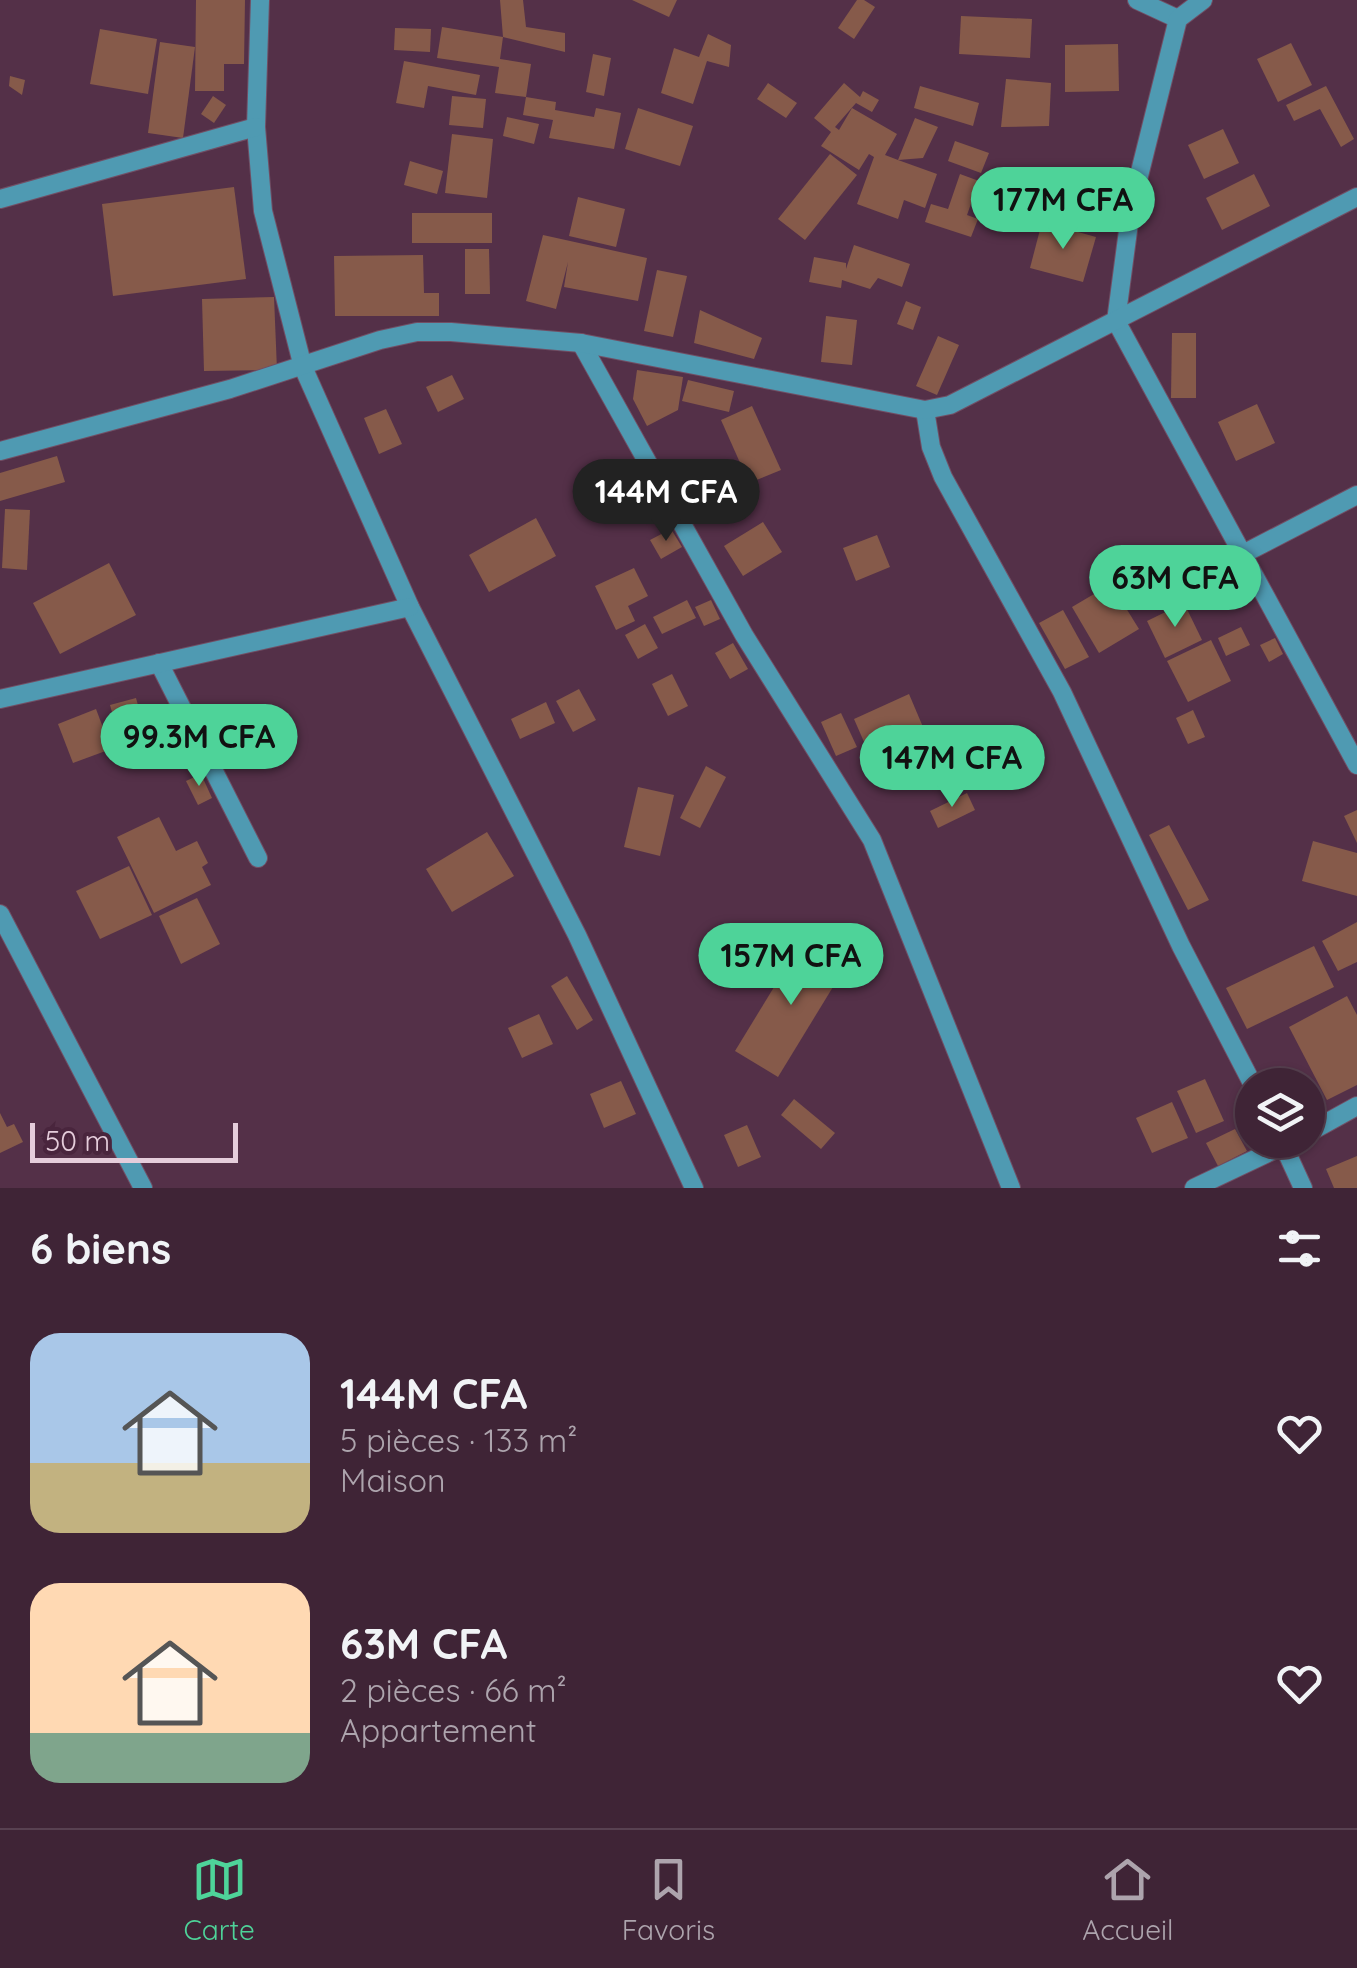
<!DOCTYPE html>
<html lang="fr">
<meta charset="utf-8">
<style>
:root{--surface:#3f2436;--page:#462c3e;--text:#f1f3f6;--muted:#ada4ad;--line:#584151;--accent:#4ed399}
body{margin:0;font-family:Quicksand,sans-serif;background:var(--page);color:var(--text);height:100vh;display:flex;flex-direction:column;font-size:38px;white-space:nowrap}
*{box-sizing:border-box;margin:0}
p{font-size:32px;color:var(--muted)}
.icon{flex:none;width:55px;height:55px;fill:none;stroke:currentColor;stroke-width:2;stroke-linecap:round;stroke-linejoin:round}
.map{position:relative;height:1188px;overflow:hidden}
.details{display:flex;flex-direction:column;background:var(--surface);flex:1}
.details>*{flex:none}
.buttons{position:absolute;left:1235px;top:1068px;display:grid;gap:20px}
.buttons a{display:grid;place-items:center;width:90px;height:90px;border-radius:50%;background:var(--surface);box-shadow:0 2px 8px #0004,0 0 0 2px var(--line);font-size:50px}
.scale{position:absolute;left:30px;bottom:25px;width:208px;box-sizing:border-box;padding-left:10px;border:5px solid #e5cddb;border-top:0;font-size:28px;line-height:35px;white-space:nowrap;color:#e5cddb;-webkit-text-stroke:8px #49253d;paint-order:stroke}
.price{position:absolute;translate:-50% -85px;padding:0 22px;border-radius:35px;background:var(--accent);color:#111;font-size:32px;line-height:65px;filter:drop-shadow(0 2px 5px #0008)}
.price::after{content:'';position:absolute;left:50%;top:60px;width:30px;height:22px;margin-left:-15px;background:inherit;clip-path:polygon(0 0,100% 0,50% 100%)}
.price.on{background:#222;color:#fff}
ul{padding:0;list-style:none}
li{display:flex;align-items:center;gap:30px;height:250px;padding:0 30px}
li span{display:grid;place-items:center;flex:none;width:280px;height:200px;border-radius:30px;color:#555}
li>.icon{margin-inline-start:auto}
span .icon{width:120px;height:120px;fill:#fffc;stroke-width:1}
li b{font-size:42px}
h2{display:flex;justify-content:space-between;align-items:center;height:120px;padding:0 30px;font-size:42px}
.dock{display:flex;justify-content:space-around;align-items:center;height:140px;border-top:2px solid var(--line);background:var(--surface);font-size:28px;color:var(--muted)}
.dock a{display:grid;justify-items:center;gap:5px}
.dock .on{color:var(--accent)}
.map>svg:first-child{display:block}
</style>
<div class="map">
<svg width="1357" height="1188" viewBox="0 0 1357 1188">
<rect width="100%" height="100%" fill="#543048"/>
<g fill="#865a4a">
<path d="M196,0H245L244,64H224V91H195Z"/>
<path d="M500,0H523L526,27L565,33V52L503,37Z"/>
<path d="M632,0H677L669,17Z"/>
<path d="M857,0H864L875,7L854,39L838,28Z"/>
<path d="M961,16L1032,19L1030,58L959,54Z"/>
<path d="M442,27L503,37L500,59L531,64L526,97L495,93L499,67L437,58Z"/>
<path d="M395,28L431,29L430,52L394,50Z"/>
<path d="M100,29L157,39L148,94L90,84Z"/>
<path d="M708,34L731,45L729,67L707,61L693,104L661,93L674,48L699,57Z"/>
<path d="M160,42L195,47L183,138L148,133Z"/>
<path d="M1291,43L1312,85L1278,102L1257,59Z"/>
<path d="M1118,44L1119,91L1065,92V45Z"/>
<path d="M593,54L611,58L604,96L586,92Z"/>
<path d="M404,61L480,75L476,95L428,86L424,108L396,103Z"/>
<path d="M10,76L25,80L22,95L9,86Z"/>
<path d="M1006,79L1051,83L1049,126L1001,127Z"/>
<path d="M768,83L797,103L786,118L757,99Z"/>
<path d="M844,83L860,97L863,91L879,100L872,112L856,103L835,127L839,130L852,108L897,134L885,155L898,160L915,118L938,127L923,158L898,160L937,174L925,208L904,200L898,219L857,204L874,157L869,154L859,170L821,146L831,132L814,118Z"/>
<path d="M920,86L979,103L973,126L914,108Z"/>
<path d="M1326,86L1354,139L1341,147L1320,109L1294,121L1286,105Z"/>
<path d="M213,96L226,105L214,123L201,114Z"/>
<path d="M452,96L486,99L483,128L449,125Z"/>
<path d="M526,97L556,102L555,110L594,117L596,108L621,113L614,149L549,138L553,120L523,115Z"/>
<path d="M638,108L693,126L680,166L625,149Z"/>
<path d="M507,117L539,124L534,144L503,136Z"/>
<path d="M1223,129L1239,163L1204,179L1188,145Z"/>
<path d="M452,134L493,139L487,198L445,193Z"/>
<path d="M955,141L989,153L981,173L948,161Z"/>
<path d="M830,154L857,175L805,240L778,219Z"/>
<path d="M410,161L443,171L437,194L404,185Z"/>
<path d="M960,174L979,181L967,215L978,219L971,237L925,222L931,204L948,209Z"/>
<path d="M1254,174L1270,206L1222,230L1206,198Z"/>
<path d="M234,187L246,279L113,296L102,204Z"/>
<path d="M578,197L625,209L616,247L569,236Z"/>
<rect x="412" y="213" width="80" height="30"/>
<path d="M1042,222L1096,237L1083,282L1030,268Z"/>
<path d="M543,235L647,258L638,301L564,287L568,262L556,309L526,301Z"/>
<path d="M854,245L910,264L902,287L878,278L870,289L842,280L841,288L809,282L814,257L846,263V269Z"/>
<path d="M465,249H489L490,294H465Z"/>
<path d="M423,255L424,293H439V316H335L334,256Z"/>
<path d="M657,270L687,276L673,337L644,331Z"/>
<path d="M274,297L277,370L204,371L202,299Z"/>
<path d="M906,301L921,307L913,330L897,324Z"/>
<path d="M700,310L762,338L754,359L694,343Z"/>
<path d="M826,316L857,320L852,365L821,362Z"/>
<path d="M1172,333H1196V398H1171Z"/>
<path d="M938,336L959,345L937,395L916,386Z"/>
<path d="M637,370L683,377L678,410L647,426L633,399Z"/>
<path d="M452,375L464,399L438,412L426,387Z"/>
<path d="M688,380L734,391L729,412L682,401Z"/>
<path d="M1257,404L1275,443L1236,461L1218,422Z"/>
<path d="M752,406L781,470L749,483L721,420Z"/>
<path d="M386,409L402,444L379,454L364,418Z"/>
<path d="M57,456L65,482L0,501V473Z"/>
<path d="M716,478L725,493L701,506L693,491Z"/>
<path d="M5,509L30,510L27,570L2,568Z"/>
<path d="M536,518L556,556L489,592L469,555Z"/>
<path d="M763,522L782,552L743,576L724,546Z"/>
<path d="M671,529L682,547L661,559L650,540Z"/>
<path d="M877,535L890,567L856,581L843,548Z"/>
<path d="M109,563L136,615L60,654L33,603Z"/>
<path d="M634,568L648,596L628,606L635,621L616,630L595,586Z"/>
<path d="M1111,584L1139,629L1099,653L1072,607Z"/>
<path d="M687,600L696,618L662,634L653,617Z"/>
<path d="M711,600L720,619L704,626L695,607Z"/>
<path d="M1184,603L1202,640L1165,658L1147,621Z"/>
<path d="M1063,610L1089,657L1065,669L1039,623Z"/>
<path d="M645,624L658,648L638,659L625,635Z"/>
<path d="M1241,627L1250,645L1226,656L1218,638Z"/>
<path d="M1275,638L1283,654L1269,662L1260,645Z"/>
<path d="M1211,640L1231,681L1188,702L1167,661Z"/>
<path d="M733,643L748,669L730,679L715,653Z"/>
<path d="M672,674L688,706L668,716L652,684Z"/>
<path d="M579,689L596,720L573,732L556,701Z"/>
<path d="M909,694L923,727L868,751L854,719Z"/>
<path d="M136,698L147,738L121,744L110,705Z"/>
<path d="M546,702L555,723L520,739L511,719Z"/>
<path d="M96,709L111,749L73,763L58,724Z"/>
<path d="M1193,710L1205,737L1188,744L1176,718Z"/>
<path d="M841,713L857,747L836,756L821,722Z"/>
<path d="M706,766L726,777L700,828L680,818Z"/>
<path d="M201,774L212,798L198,805L186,781Z"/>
<path d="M638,787L674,795L660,856L624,847Z"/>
<path d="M967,793L975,810L938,828L930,811Z"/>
<path d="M1357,810V843L1344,816Z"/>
<path d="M159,817L176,851L197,841L208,863L202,867L211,885L154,913L117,837Z"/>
<path d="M1169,825L1209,900L1188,910L1149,835Z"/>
<path d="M487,832L514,876L452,912L426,869Z"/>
<path d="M1313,841L1357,853V896L1302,881Z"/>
<path d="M129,866L152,915L100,939L76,891Z"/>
<path d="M197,898L220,944L181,964L159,916Z"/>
<path d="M1357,922V962L1338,971L1322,941Z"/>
<path d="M804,938L847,964L778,1077L735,1051Z"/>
<path d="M1314,946L1334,987L1247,1029L1226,988Z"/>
<path d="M567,976L593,1020L577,1030L551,986Z"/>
<path d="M1347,996L1357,1015V1085L1327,1100L1289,1027Z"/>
<path d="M539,1014L553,1044L522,1058L508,1028Z"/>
<path d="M1205,1079L1224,1121L1196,1133L1177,1091Z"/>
<path d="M621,1081L636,1114L604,1128L590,1094Z"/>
<path d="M794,1099L835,1133L821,1149L781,1115Z"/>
<path d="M1172,1102L1188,1138L1152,1153L1136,1118Z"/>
<path d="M0,1113L7,1127L14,1124L23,1142L0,1153Z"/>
<path d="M747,1125L761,1157L738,1167L724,1135Z"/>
<path d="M1235,1129L1247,1151L1218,1166L1206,1143Z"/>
<path d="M1357,1156V1188H1334L1326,1169Z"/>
</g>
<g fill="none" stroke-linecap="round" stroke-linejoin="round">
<defs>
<g id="minor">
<path d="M260,0L256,127L263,211L303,367L410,607L577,935L694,1188"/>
<path d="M1137,0L1178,19"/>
<path d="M1203,0L1178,19L1131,208L1116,321L1357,765"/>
<path d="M0,199L256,127"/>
<path d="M581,343L744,635L872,840L1011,1188"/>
<path d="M925,410L931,447L943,477L1062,692L1181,946L1253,1085"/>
<path d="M0,451L230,389L380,340L417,332H451L581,343L925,410L950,405L1357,197"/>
<path d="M1243,554L1357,495"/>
<path d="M159,663L258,858"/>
<path d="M0,699L410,607"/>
<path d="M0,914L143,1188"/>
<path d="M1308,1133L1357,1106"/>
<path d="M1281,1140L1303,1188"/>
<path d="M1194,1188L1295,1140"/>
</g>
</defs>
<use href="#minor" stroke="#714f65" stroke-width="20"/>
<use href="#minor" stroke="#4f9ab2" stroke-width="18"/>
</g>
</svg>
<div class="buttons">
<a><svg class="icon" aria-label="layers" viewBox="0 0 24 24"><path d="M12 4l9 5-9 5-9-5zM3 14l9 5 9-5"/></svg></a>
</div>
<div class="scale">50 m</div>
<b class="price" style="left:1063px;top:252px">177M CFA</b>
<b class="price on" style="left:666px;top:544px">144M CFA</b>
<b class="price" style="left:1175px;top:630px">63M CFA</b>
<b class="price" style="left:199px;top:789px">99.3M CFA</b>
<b class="price" style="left:952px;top:810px">147M CFA</b>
<b class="price" style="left:791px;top:1008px">157M CFA</b>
</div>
<section class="details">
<h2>6 biens<svg class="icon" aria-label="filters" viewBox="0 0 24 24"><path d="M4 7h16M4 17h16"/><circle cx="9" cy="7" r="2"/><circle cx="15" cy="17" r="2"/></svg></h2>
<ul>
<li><span style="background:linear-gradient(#a9c7e8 65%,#c2b280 0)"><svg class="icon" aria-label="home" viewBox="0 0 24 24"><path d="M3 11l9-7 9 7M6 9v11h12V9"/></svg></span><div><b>144M CFA</b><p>5 pièces · 133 m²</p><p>Maison</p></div><svg class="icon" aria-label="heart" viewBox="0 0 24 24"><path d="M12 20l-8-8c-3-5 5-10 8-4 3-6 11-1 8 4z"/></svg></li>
<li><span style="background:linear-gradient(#ffd9b3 75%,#7fa58c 0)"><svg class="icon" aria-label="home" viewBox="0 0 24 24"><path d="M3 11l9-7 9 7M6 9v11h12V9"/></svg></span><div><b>63M CFA</b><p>2 pièces · 66 m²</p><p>Appartement</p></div><svg class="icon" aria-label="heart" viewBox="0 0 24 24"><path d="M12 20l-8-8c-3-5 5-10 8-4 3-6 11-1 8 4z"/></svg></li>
</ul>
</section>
<nav class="dock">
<a class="on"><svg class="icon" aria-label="map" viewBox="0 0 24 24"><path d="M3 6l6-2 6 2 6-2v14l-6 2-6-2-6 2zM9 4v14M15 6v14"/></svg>Carte</a>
<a><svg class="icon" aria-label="saved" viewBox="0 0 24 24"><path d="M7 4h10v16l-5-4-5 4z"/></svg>Favoris</a>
<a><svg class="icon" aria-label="home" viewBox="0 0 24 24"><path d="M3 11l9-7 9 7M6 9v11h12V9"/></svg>Accueil</a>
</nav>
